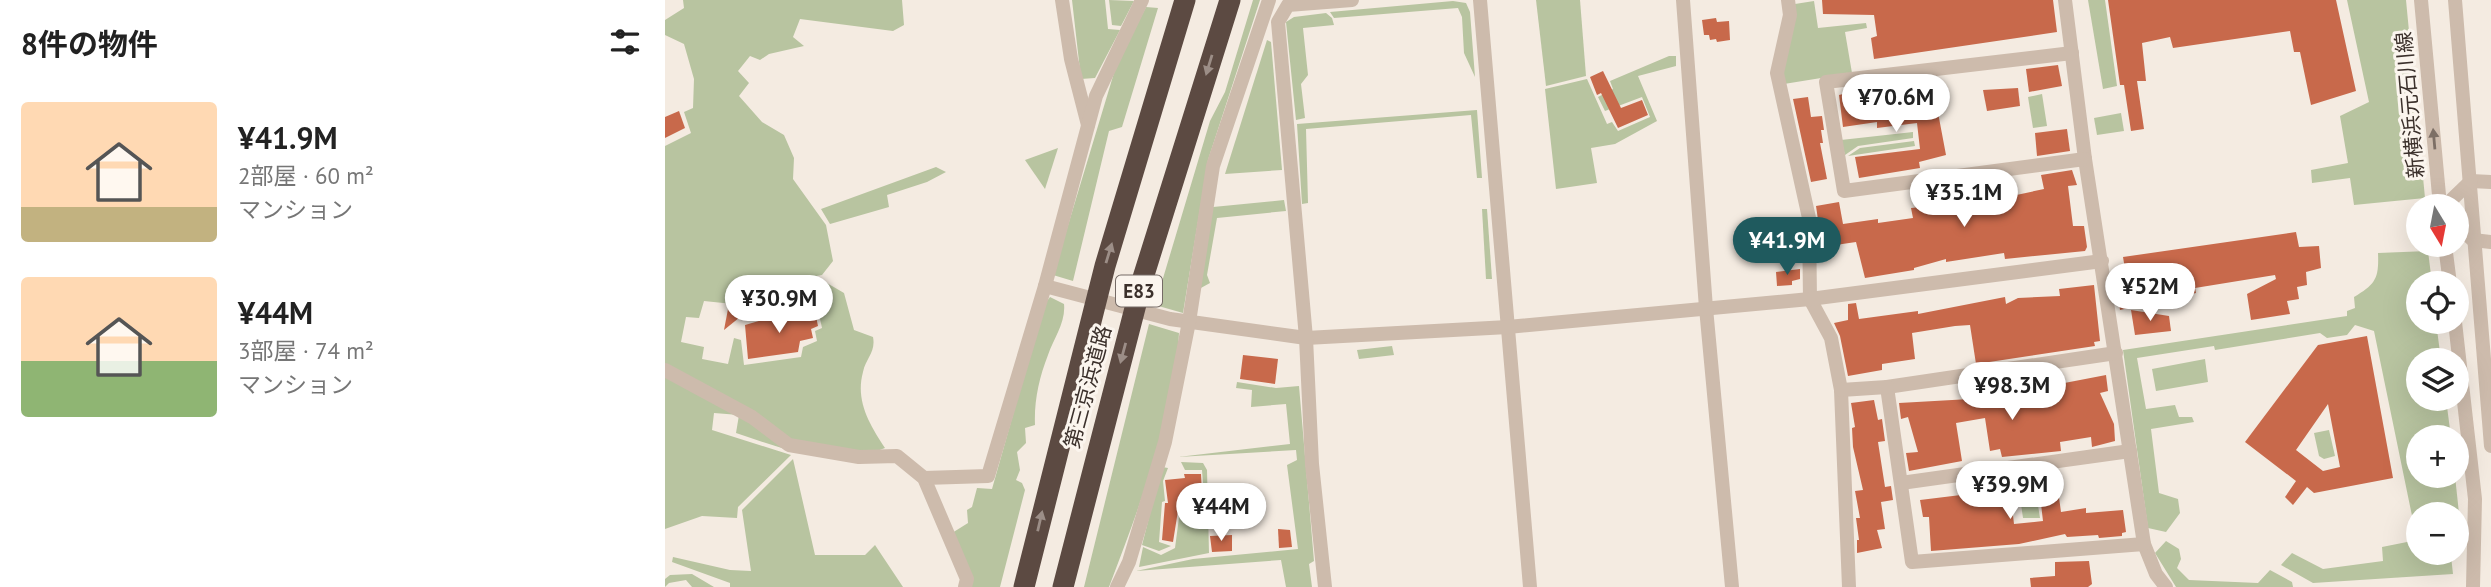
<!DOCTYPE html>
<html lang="ja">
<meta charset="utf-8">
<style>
:root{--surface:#fff;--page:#f6f6f6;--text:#222;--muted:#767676;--accent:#1f5a5e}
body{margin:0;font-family:"PT Sans","Noto Sans JP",sans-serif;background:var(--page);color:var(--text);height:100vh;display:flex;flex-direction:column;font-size:26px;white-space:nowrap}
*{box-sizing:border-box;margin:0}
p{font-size:23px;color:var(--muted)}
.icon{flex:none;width:38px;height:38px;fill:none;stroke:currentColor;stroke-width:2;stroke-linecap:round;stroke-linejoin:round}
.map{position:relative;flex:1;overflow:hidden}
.panel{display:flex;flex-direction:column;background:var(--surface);width:665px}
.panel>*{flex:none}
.needle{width:46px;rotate:170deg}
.controls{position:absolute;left:1741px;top:194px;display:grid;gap:14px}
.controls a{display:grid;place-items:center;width:63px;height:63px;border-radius:50%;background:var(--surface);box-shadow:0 7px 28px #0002;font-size:35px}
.price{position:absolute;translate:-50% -60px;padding:0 16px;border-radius:24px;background:#fff;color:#222;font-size:23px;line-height:46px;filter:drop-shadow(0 2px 4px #0008)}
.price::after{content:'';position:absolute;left:50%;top:42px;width:21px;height:16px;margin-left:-10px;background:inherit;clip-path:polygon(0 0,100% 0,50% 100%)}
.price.selected{background:var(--accent);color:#fff}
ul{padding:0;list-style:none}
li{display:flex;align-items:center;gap:21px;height:175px;padding:0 21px}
li span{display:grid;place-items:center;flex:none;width:196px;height:140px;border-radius:7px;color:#555}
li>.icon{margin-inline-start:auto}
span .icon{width:84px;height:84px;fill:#fffc;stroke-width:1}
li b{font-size:30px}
h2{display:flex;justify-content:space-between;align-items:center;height:84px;padding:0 21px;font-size:30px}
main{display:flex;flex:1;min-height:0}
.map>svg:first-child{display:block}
</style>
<main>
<section class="panel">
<h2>8件の物件<svg class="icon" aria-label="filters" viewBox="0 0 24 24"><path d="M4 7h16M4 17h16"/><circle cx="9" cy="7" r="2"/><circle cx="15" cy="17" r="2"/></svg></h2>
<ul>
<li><span style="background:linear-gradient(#ffd9b3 75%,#c2b280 0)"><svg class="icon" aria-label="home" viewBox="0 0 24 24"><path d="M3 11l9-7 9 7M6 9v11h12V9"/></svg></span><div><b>¥41.9M</b><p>2部屋 · 60 m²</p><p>マンション</p></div></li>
<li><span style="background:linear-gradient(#ffd9b3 60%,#8fb573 0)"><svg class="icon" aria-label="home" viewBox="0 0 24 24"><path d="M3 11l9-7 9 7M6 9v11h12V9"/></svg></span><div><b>¥44M</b><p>3部屋 · 74 m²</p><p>マンション</p></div></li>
</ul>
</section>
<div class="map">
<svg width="1826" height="587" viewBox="0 0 1826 587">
<rect width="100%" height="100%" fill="#f4ebe1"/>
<g fill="#b8c4a0">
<path d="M18,0H237L239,25L228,31L135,19L128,37L139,46L104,54L95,60L85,56L73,71L84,83L74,96L97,122L119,135L129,158L128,179L161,225L168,261L157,275L105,284L96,276L77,289L87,306L39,301L34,318L21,317L16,342L39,347L37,359L63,364L69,338L76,340L79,365L136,357L138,347L152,341L150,331L157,328L152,305L110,300L130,288L155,279L179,293L189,330L208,337C211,352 201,358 198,372C190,401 205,425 220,448C168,469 122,450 71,433L74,415L49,413L47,430L126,455L73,507L72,518L37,516L0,529V146L26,133L19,112L28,108L29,79L19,44L0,35V20L19,8Z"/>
<path d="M407,0H440L443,29L455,30L430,78L416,79Z"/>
<path d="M444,0L469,1L456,26L447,25Z"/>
<path d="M588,0H595L543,160L518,313L490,305L545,121L560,92Z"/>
<path d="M871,0H915L921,76L881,86Z"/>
<path d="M1423,0H1440L1452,86L1438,89Z"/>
<path d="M1682,0H1741L1760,198L1689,205L1685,178L1647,183L1646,170L1683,163L1675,116L1704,102Z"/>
<path d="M788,1L801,3L805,12L810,77L799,53L797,17L793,8L669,18L665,12Z"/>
<path d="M1149,1L1153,28L1201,23L1202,28L1180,32L1187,73L1119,84L1117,75L1130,4Z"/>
<path d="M481,7L493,8L457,127L444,131L408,281L388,275L452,63Z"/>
<path d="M661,13L667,18L669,25L638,28L643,75L636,84L640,118L631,120L621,22L629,17Z"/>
<path d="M602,40L606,42L617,170L560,174Z"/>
<path d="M1004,56H1011V66L973,76L992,121L950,144L926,148L932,183L891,189L880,89L922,79L942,124L947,122L953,131L985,117L977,97L940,111L933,97L948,89L945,81Z"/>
<path d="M1377,94L1382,126L1368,128L1363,97Z"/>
<path d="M812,110L817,178H812L806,115L641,129L643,203L637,204L632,124Z"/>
<path d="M1456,113L1459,131L1432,135L1429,118Z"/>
<path d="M1248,132V138L1193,146L1180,155L1176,140Z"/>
<path d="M1249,141L1250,146L1183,156L1195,148Z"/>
<path d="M393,148L380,189L360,160Z"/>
<path d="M271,167L281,172L262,182L222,195L224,207L165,224L156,209Z"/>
<path d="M619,200L621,211L552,218L542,275L545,283L534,289L548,207Z"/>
<path d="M822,209L827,279H821L817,209Z"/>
<path d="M1763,251L1767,283L1754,284V322H1771L1776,360H1754V399H1781L1786,437L1754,438V476H1790L1796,532L1792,533V514H1754V553H1771L1772,558L1786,556L1788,574L1648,583L1616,565L1627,553L1658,569L1718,561L1717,547L1752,540L1709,331L1690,325L1682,335L1662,338L1655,333L1550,350L1549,346L1472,358L1481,409L1510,405L1514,417H1527L1529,422L1486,429L1494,493L1513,499L1515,513L1501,532L1483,528L1458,350L1682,316V311L1690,308L1689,297C1711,284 1714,278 1713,253Z"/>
<path d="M385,297L399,304C401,322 389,338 383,355C374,378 369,401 370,425L360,428L361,443L352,452L355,470L351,480L357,483L360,490L335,587H305L287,533L303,523L302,510L307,507L312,488L327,489L379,305Z"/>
<path d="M484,324L514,333C510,416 473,510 444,587H419Z"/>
<path d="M727,346L729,355L694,359L692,350Z"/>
<path d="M1540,359L1543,382L1491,391L1487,369Z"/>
<path d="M572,382L611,388L634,386L649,561L644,564L647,587H621L616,560L471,571L528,559L633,549L622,465L632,460L631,450L513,457L625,444L621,404L586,407L587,390L571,388Z"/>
<path d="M1664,430L1670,456L1659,459L1654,456L1649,433Z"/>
<path d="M128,459L150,555H200L210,545L238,587H65V583L7,562L8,557L65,570L86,571L77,510Z"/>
<path d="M516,462L538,463L542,470L544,553L474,567L478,547L496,555L510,548L515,510L520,509V502L539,498L537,470H520Z"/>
<path d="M497,467L503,468L498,481L500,501L497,502L494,542L506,546L494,551L477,545Z"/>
<path d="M1383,471L1385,481L1370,486L1375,518H1358L1352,476Z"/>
<path d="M1501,541L1514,549L1516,559L1512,568L1524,580L1593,583L1605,570L1627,582L1628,587H1511L1490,553Z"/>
<path d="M27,574L49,587H27L21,580L4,583L0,587V579L5,575Z"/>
</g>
<g fill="#c8694b" fill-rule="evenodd">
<path d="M1157,0H1388L1392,32L1209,59L1206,38L1212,36L1209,15L1158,14Z"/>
<path d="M1443,0H1671L1691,91L1646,105L1635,52H1629L1625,31L1508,48L1505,37L1477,43L1481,81H1472L1479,129L1466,131L1459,85H1455Z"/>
<path d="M1051,18L1052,22L1064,21L1065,40L1052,42L1051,39L1045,40L1044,35H1039L1037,20Z"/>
<path d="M1393,65L1397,86L1364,92L1361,69Z"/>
<path d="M938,71L956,108L977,100L983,115L953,128L936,93L932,95L925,77Z"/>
<path d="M1353,88L1355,106L1322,111L1318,90Z"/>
<path d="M1191,91L1194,110L1210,107L1211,111L1239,108L1238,105L1249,104L1248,99L1260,98L1261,102H1271L1281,155L1254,162L1255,168L1194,178L1190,157L1255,149L1252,123L1212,128V122L1178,127L1174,95Z"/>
<path d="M1143,97L1146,117L1157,116L1159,130H1156L1158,143H1155L1162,179L1146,182L1128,99Z"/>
<path d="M14,111L20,128L0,138V117Z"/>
<path d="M1402,129L1405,151L1372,156L1370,133Z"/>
<path d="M1407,170L1412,185L1403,186L1408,226H1419L1422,247L1420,251L1340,259L1339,253L1281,262V259L1249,268V270L1200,278L1191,242L1157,247L1151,206L1174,202L1178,224L1213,219V223L1248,218L1246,208L1308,202L1305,184L1326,181L1328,200L1379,189L1376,175Z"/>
<path d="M1631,232L1634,247L1654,246L1656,268L1641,272L1642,285L1632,287L1634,299L1622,301L1625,314L1586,320L1582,294L1611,279L1610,275L1530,288L1531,293L1455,310L1453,295L1464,293L1458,257Z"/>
<path d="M1135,269V279L1127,281V285L1112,286L1111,272Z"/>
<path d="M1429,285L1435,341L1429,342L1430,346L1311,364L1305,325L1290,326L1247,333L1250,359L1217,364V370L1183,376L1175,336L1169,323L1183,320V304L1191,303L1194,319L1253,311V314L1340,297L1341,304L1353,298L1395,296L1394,289Z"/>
<path d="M63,309L80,313L59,330Z"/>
<path d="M1466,310L1504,316L1506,331L1470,335Z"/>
<path d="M128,311L129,317L150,312L153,326L146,329L148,338L135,341L133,352L83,359L80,325Z"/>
<path d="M1702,336L1728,478L1649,493L1642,487L1628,505L1620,497L1631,481L1580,442L1653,345ZM1663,404L1675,467L1658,471L1631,450Z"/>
<path d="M578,355L613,359L610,384L575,379Z"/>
<path d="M1441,375L1443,391L1435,393L1449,424L1450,441L1427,447L1426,437L1395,442L1396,451L1337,457L1335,449L1325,451L1320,418L1291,423L1297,461L1244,471L1241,453L1253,452L1243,417L1236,419L1234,403L1305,399V401Z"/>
<path d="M1209,400L1213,420L1217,419L1220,441L1213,442L1220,487L1226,486L1228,500L1216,502L1220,529L1212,530L1217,548L1192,553V540H1194L1191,518H1195L1190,491L1198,490L1188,447L1187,428L1190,427L1186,403Z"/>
<path d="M519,474H536L537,495L515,498L508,542L497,540L500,503H503L500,480L520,478Z"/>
<path d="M1392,483L1396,512L1421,508V513L1458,510L1461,532L1457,533V536L1434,538L1433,535L1402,537L1400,534L1354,544L1266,551L1264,517H1258L1255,500L1345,489L1349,524L1378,521L1374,487Z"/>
<path d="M613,529L625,530L627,547L614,548Z"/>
<path d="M567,535V551L547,552L545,536Z"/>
<path d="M1424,561L1427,584L1423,587H1366L1365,578L1390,576V562Z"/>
</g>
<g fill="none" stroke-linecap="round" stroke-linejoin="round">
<g stroke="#cdbbac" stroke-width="14">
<path d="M397,0L406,59L423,125"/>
<path d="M815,0L865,587"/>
<path d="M1018,0L1041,308L1067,587"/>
<path d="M1123,0L1125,15L1112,73L1144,218L1145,299L1166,338L1176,390L1184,587"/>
<path d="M1400,0L1420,159L1479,544L1491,574L1501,587"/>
<path d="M1756,0L1775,206"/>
<path d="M1790,0L1826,446"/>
<path d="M1407,53L1161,82L1179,191L1420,159"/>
<path d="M1806,181L1826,182"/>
<path d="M1780,206L1806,181"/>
<path d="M1792,226L1808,240L1826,242"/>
<path d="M1780,245L1785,284"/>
<path d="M380,286L505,319L641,338L843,327L1145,299L1437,261"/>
<path d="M1790,322L1810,499L1808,587"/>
<path d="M1451,353L1222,387L1247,562L1479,544"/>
<path d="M0,370L87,417L124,445L194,457L232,456L259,478L302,579L300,587"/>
<path d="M1176,390L1222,387"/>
<path d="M259,478L323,476L380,286L431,96L477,0"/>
<path d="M1236,483L1465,451"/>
<path d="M452,587L464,562L500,442L524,322L548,166L604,0"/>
<path d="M660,587L647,464L641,338L613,22L623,5L687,0"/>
</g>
<g stroke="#5c4a42" stroke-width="21">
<path d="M359,587L440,266L520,0"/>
<path d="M398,587L477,281L565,0"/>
</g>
</g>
<defs><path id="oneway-solid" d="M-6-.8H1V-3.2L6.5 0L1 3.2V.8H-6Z" transform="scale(1.75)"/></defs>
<g fill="#9c8e87">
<use href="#oneway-solid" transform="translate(544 65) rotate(107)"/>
<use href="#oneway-solid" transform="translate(444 253) rotate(-73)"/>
<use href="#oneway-solid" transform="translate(458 353) rotate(105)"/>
<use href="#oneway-solid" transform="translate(375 521) rotate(-77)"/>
</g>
<use fill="#7d6f65" href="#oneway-solid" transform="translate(1769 139) rotate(-95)"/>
<g text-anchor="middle" stroke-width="6" stroke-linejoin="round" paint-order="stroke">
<rect fill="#fbf5ee" stroke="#756b66" stroke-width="2" x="451" y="275.5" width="46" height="31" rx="5"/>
<g font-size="19" font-weight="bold" fill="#3b302b">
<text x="474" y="298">E83</text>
</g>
<g font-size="21" fill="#3b302b" stroke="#fbf5ee">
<text transform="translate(1745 105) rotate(-95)" y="7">新横浜元石川線</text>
<text transform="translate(423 387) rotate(-75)" y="7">第三京浜道路</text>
</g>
</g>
</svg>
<div class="controls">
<a><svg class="needle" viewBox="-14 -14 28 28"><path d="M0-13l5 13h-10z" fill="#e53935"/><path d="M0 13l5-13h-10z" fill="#767676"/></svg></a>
<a><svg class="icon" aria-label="locate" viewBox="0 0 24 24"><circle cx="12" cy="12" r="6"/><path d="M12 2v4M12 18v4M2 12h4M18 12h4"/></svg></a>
<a><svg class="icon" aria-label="layers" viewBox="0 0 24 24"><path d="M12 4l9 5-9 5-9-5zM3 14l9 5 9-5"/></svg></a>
<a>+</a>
<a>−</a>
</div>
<b class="price" style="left:1231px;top:134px">¥70.6M</b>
<b class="price" style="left:1299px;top:229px">¥35.1M</b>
<b class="price selected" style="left:1122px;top:277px">¥41.9M</b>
<b class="price" style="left:1485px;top:323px">¥52M</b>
<b class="price" style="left:114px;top:335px">¥30.9M</b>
<b class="price" style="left:1347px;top:422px">¥98.3M</b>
<b class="price" style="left:1345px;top:521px">¥39.9M</b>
<b class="price" style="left:556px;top:543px">¥44M</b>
</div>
</main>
